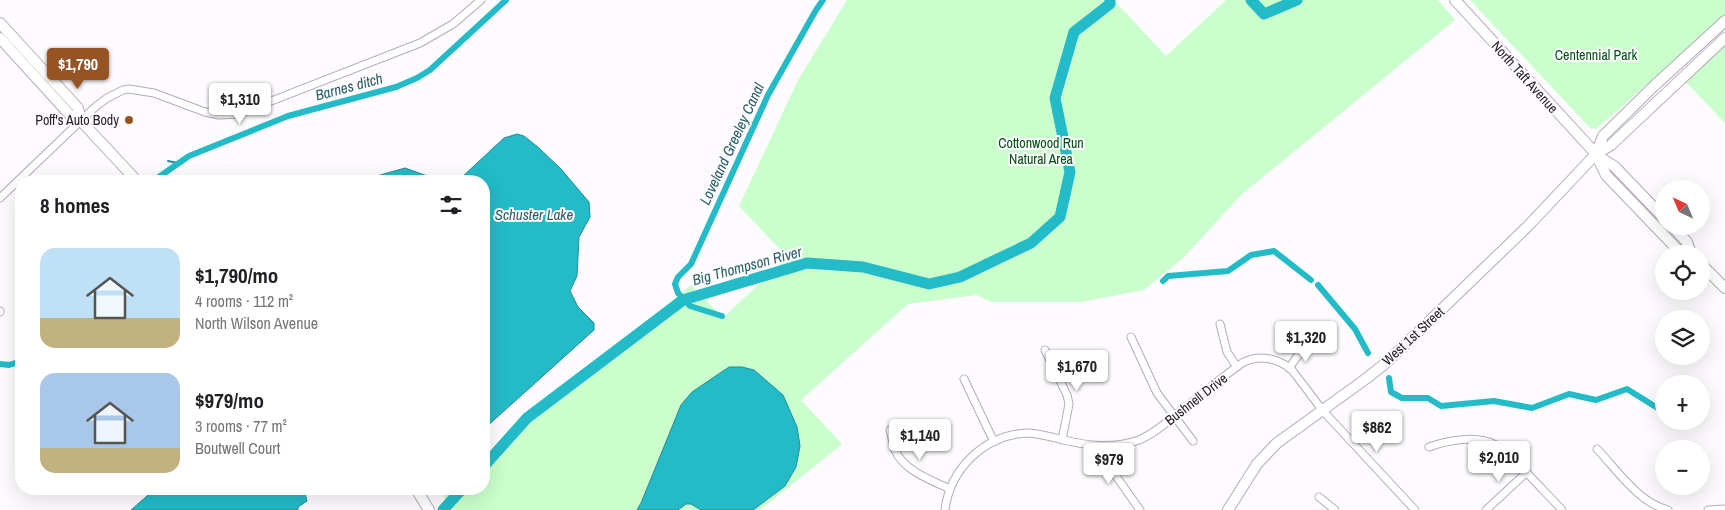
<!DOCTYPE html>
<meta charset="utf-8">
<style>
:root{--surface:#fff;--page:#f2f2f2;--text:#202124;--muted:#757577;--accent:#965323}
body{margin:0;font-family:"Archivo Narrow",sans-serif;background:var(--page);color:var(--text);height:100vh;display:flex;flex-direction:column;font-size:19px;white-space:nowrap}
*{box-sizing:border-box;margin:0}
p{font-size:16px;color:var(--muted)}
.icon{flex:none;width:28px;height:28px;fill:none;stroke:currentColor;stroke-width:2;stroke-linecap:round;stroke-linejoin:round}
.map{position:relative;flex:1;overflow:hidden}
.sheet{position:absolute;left:15px;top:175px;width:475px;height:320px;display:flex;flex-direction:column;background:var(--surface);border-radius:20px;box-shadow:0 5px 20px #0002}
.sheet>*{flex:none}
.needle{width:32px;rotate:316deg}
.fabs{position:absolute;left:1655px;top:180px;display:grid;gap:10px}
.fabs a{display:grid;place-items:center;width:55px;height:55px;border-radius:50%;background:var(--surface);box-shadow:0 5px 20px #0002;font-size:25px}
.price{position:absolute;translate:-50% -42px;padding:0 11px;border-radius:5px;background:#fff;color:#222;font-size:16px;line-height:32px;filter:drop-shadow(0 1px 2px #0008)}
.price::after{content:'';position:absolute;left:50%;top:30px;width:15px;height:11px;margin-left:-8px;background:inherit;clip-path:polygon(0 0,100% 0,50% 100%)}
.price.active{background:var(--accent);color:#fff}
ul{padding:0;list-style:none}
li{display:flex;align-items:center;gap:15px;height:125px;padding:0 25px}
li span{display:grid;place-items:center;flex:none;width:140px;height:100px;border-radius:15px;color:#555}
li>.icon{margin-inline-start:auto}
span .icon{width:60px;height:60px;fill:#fffc;stroke-width:1}
li b{font-size:21px}
h2{display:flex;justify-content:space-between;align-items:center;height:60px;padding:0 25px;font-size:21px}
.map>svg:first-child{display:block}
</style>
<div class="map">
<svg width="1725" height="510" viewBox="0 0 1725 510">
<rect width="100%" height="100%" fill="#fdfbfe"/>
<g fill="#cafecc">
<path d="M847,0H1114L1166,56L1226,0H1438L1455,20L1242,194L1183,258L1144,290L1081,302H991L977,295L908,304L801,400L842,444L760,510H454L438,489H484V466L524,419L578,377L691,285L723,318L787,257L739,206L798,80Z"/>
<path d="M1470,0H1725V16L1596,129L1590,128Z"/>
<path d="M1725,43V123L1684,80Z"/>
</g>
<g fill="#22bbc7" stroke="#238d97">
<path d="M517,134L524,136L539,148L561,169L589,202L590,217L579,237L577,276L570,291L578,307L594,323V330L484,429V181H359L405,168L433,178L462,177L504,138Z"/>
<path d="M729,367H742L754,370L783,395L797,427L800,446L796,467L785,486L753,510H701L691,504H686L678,510H637L641,503L681,405L692,392Z"/>
<path d="M155,489H304L307,501L298,507V510H131Z"/>
</g>
<g fill="none" stroke-linecap="round" stroke-linejoin="round">
<path stroke="#238d97" stroke-width="2" d="M168,161L178,163"/>
<g stroke="#22bbc7" stroke-width="6">
<path d="M153,181L189,156L288,116L396,87L417,78L430,70L506,0"/>
<path d="M1163,281L1168,276L1228,271L1251,255L1274,251L1311,280"/>
<path d="M1318,285L1355,329L1368,353"/>
<path d="M722,316L690,306L678,293L675,284L678,277L691,264L768,95L816,10L823,0"/>
<path d="M0,364L9,365L21,361"/>
<path d="M1389,378L1391,392L1402,398H1428L1441,406L1494,401L1532,408L1569,394L1596,400L1627,389L1664,412"/>
</g>
<g stroke="#22bbc7" stroke-width="11">
<path d="M1251,0L1264,14L1297,0"/>
<path d="M484,466L527,418L683,300L807,263L863,267L929,284L960,277L1031,243L1060,217L1070,172L1055,98L1074,32L1110,4V0"/>
<path d="M443,510L462,489"/>
</g>
<defs>
<g id="minor">
<path d="M0,198L94,108L107,98L123,90L129,89L154,93L205,112L219,115L238,114L420,43L453,24L481,0"/>
<path d="M0,311V312"/>
<path d="M1220,324L1227,352L1237,367"/>
<path d="M1131,337L1157,393L1193,441"/>
<path d="M1045,350L1067,395L1069,404L1062,440"/>
<path d="M1289,368L1305,346"/>
<path d="M964,379L994,442"/>
<path d="M890,430C892,437 893,444 895,450C904,471 931,480 950,489"/>
<path d="M1112,446L1116,476L1140,510"/>
<path d="M1429,447C1448,440 1477,435 1496,445C1510,452 1518,463 1528,474C1539,486 1551,498 1562,510"/>
<path d="M1597,449C1618,471 1638,502 1668,510"/>
<path d="M1319,497L1335,510"/>
<path d="M945,510C950,469 984,435 1027,433C1038,433 1050,437 1060,439C1087,446 1113,449 1139,440C1154,434 1167,422 1179,412C1200,396 1221,378 1242,363C1260,354 1278,358 1292,370L1323,411L1415,510"/>
<path d="M1486,510L1527,472"/>
<path d="M1708,510L1725,509"/>
</g>
<g id="secondary">
<path d="M1455,0L1596,154L1606,175L1677,249L1689,254"/>
<path d="M0,23L78,108L81,121"/>
<path d="M0,38L70,115L81,121L137,181"/>
<path d="M1596,154L1603,136L1654,86L1725,21"/>
<path d="M1596,155L1614,166L1664,218"/>
<path d="M1672,226L1687,242L1691,254"/>
<path d="M1701,264L1725,288"/>
<path d="M416,489L429,510"/>
<path d="M1228,510L1257,464L1277,443L1367,378L1387,362L1528,226L1596,154L1611,145L1725,38"/>
</g>
</defs>
<use href="#minor" stroke="#b5aabb" stroke-width="9"/>
<use href="#secondary" stroke="#b5aabb" stroke-width="12"/>
<use href="#minor" stroke="#fff" stroke-width="7"/>
<use href="#secondary" stroke="#fff" stroke-width="10"/>
</g>
<circle fill="#965323" stroke="#fdfbfe" stroke-width="2" cx="129" cy="120" r="5"/>
<g text-anchor="middle" stroke-width="4" stroke-linejoin="round" paint-order="stroke">
<g font-size="14" fill="#005011" stroke="#fdfbfe">
<text x="1596" y="60">Centennial Park</text>
<text x="1041" y="148">Cottonwood Run<tspan x="1041" dy="16">Natural Area</tspan></text>
</g>
<g font-size="14" fill="#262228" stroke="#fdfbfe">
<text transform="translate(1525 77) rotate(48)" y="5">North Taft Avenue</text>
<text transform="translate(1413 336) rotate(-43)" y="5">West 1st Street</text>
<text transform="translate(1196 399) rotate(-38)" y="5">Bushnell Drive</text>
</g>
<g font-size="14" fill="#262228" stroke="#fdfbfe" text-anchor="end">
<text x="119" y="125">Poff's Auto Body</text>
</g>
<g font-size="15" font-style="italic" fill="#275f64" stroke="#fdfbfe">
<text transform="translate(349 87) rotate(-15)" y="5">Barnes ditch</text>
<text transform="translate(732 144) rotate(-65)" y="5">Loveland Greeley Canal</text>
<text x="534" y="220">Schuster Lake</text>
<text transform="translate(747 266) rotate(-15)" y="5">Big Thompson River</text>
</g>
</g>
</svg>
<div class="fabs">
<a><svg class="needle" viewBox="-14 -14 28 28"><path d="M0-13l5 13h-10z" fill="#e53935"/><path d="M0 13l5-13h-10z" fill="#757577"/></svg></a>
<a><svg class="icon" aria-label="locate" viewBox="0 0 24 24"><circle cx="12" cy="12" r="6"/><path d="M12 2v4M12 18v4M2 12h4M18 12h4"/></svg></a>
<a><svg class="icon" aria-label="layers" viewBox="0 0 24 24"><path d="M12 4l9 5-9 5-9-5zM3 14l9 5 9-5"/></svg></a>
<a>+</a>
<a>−</a>
</div>
<b class="price active" style="left:78px;top:90px">$1,790</b>
<b class="price" style="left:240px;top:125px">$1,310</b>
<b class="price" style="left:1306px;top:363px">$1,320</b>
<b class="price" style="left:1077px;top:392px">$1,670</b>
<b class="price" style="left:1377px;top:453px">$862</b>
<b class="price" style="left:920px;top:461px">$1,140</b>
<b class="price" style="left:1499px;top:483px">$2,010</b>
<b class="price" style="left:1109px;top:485px">$979</b>
<section class="sheet">
<h2>8 homes<svg class="icon" aria-label="filters" viewBox="0 0 24 24"><path d="M4 7h16M4 17h16"/><circle cx="9" cy="7" r="2"/><circle cx="15" cy="17" r="2"/></svg></h2>
<ul>
<li><span style="background:linear-gradient(#bfe0f5 70%,#c2b280 0)"><svg class="icon" aria-label="home" viewBox="0 0 24 24"><path d="M3 11l9-7 9 7M6 9v11h12V9"/></svg></span><div><b>$1,790/mo</b><p>4 rooms · 112 m²</p><p>North Wilson Avenue</p></div></li>
<li><span style="background:linear-gradient(#a9c7e8 75%,#c2b280 0)"><svg class="icon" aria-label="home" viewBox="0 0 24 24"><path d="M3 11l9-7 9 7M6 9v11h12V9"/></svg></span><div><b>$979/mo</b><p>3 rooms · 77 m²</p><p>Boutwell Court</p></div></li>
</ul>
</section>
</div>
